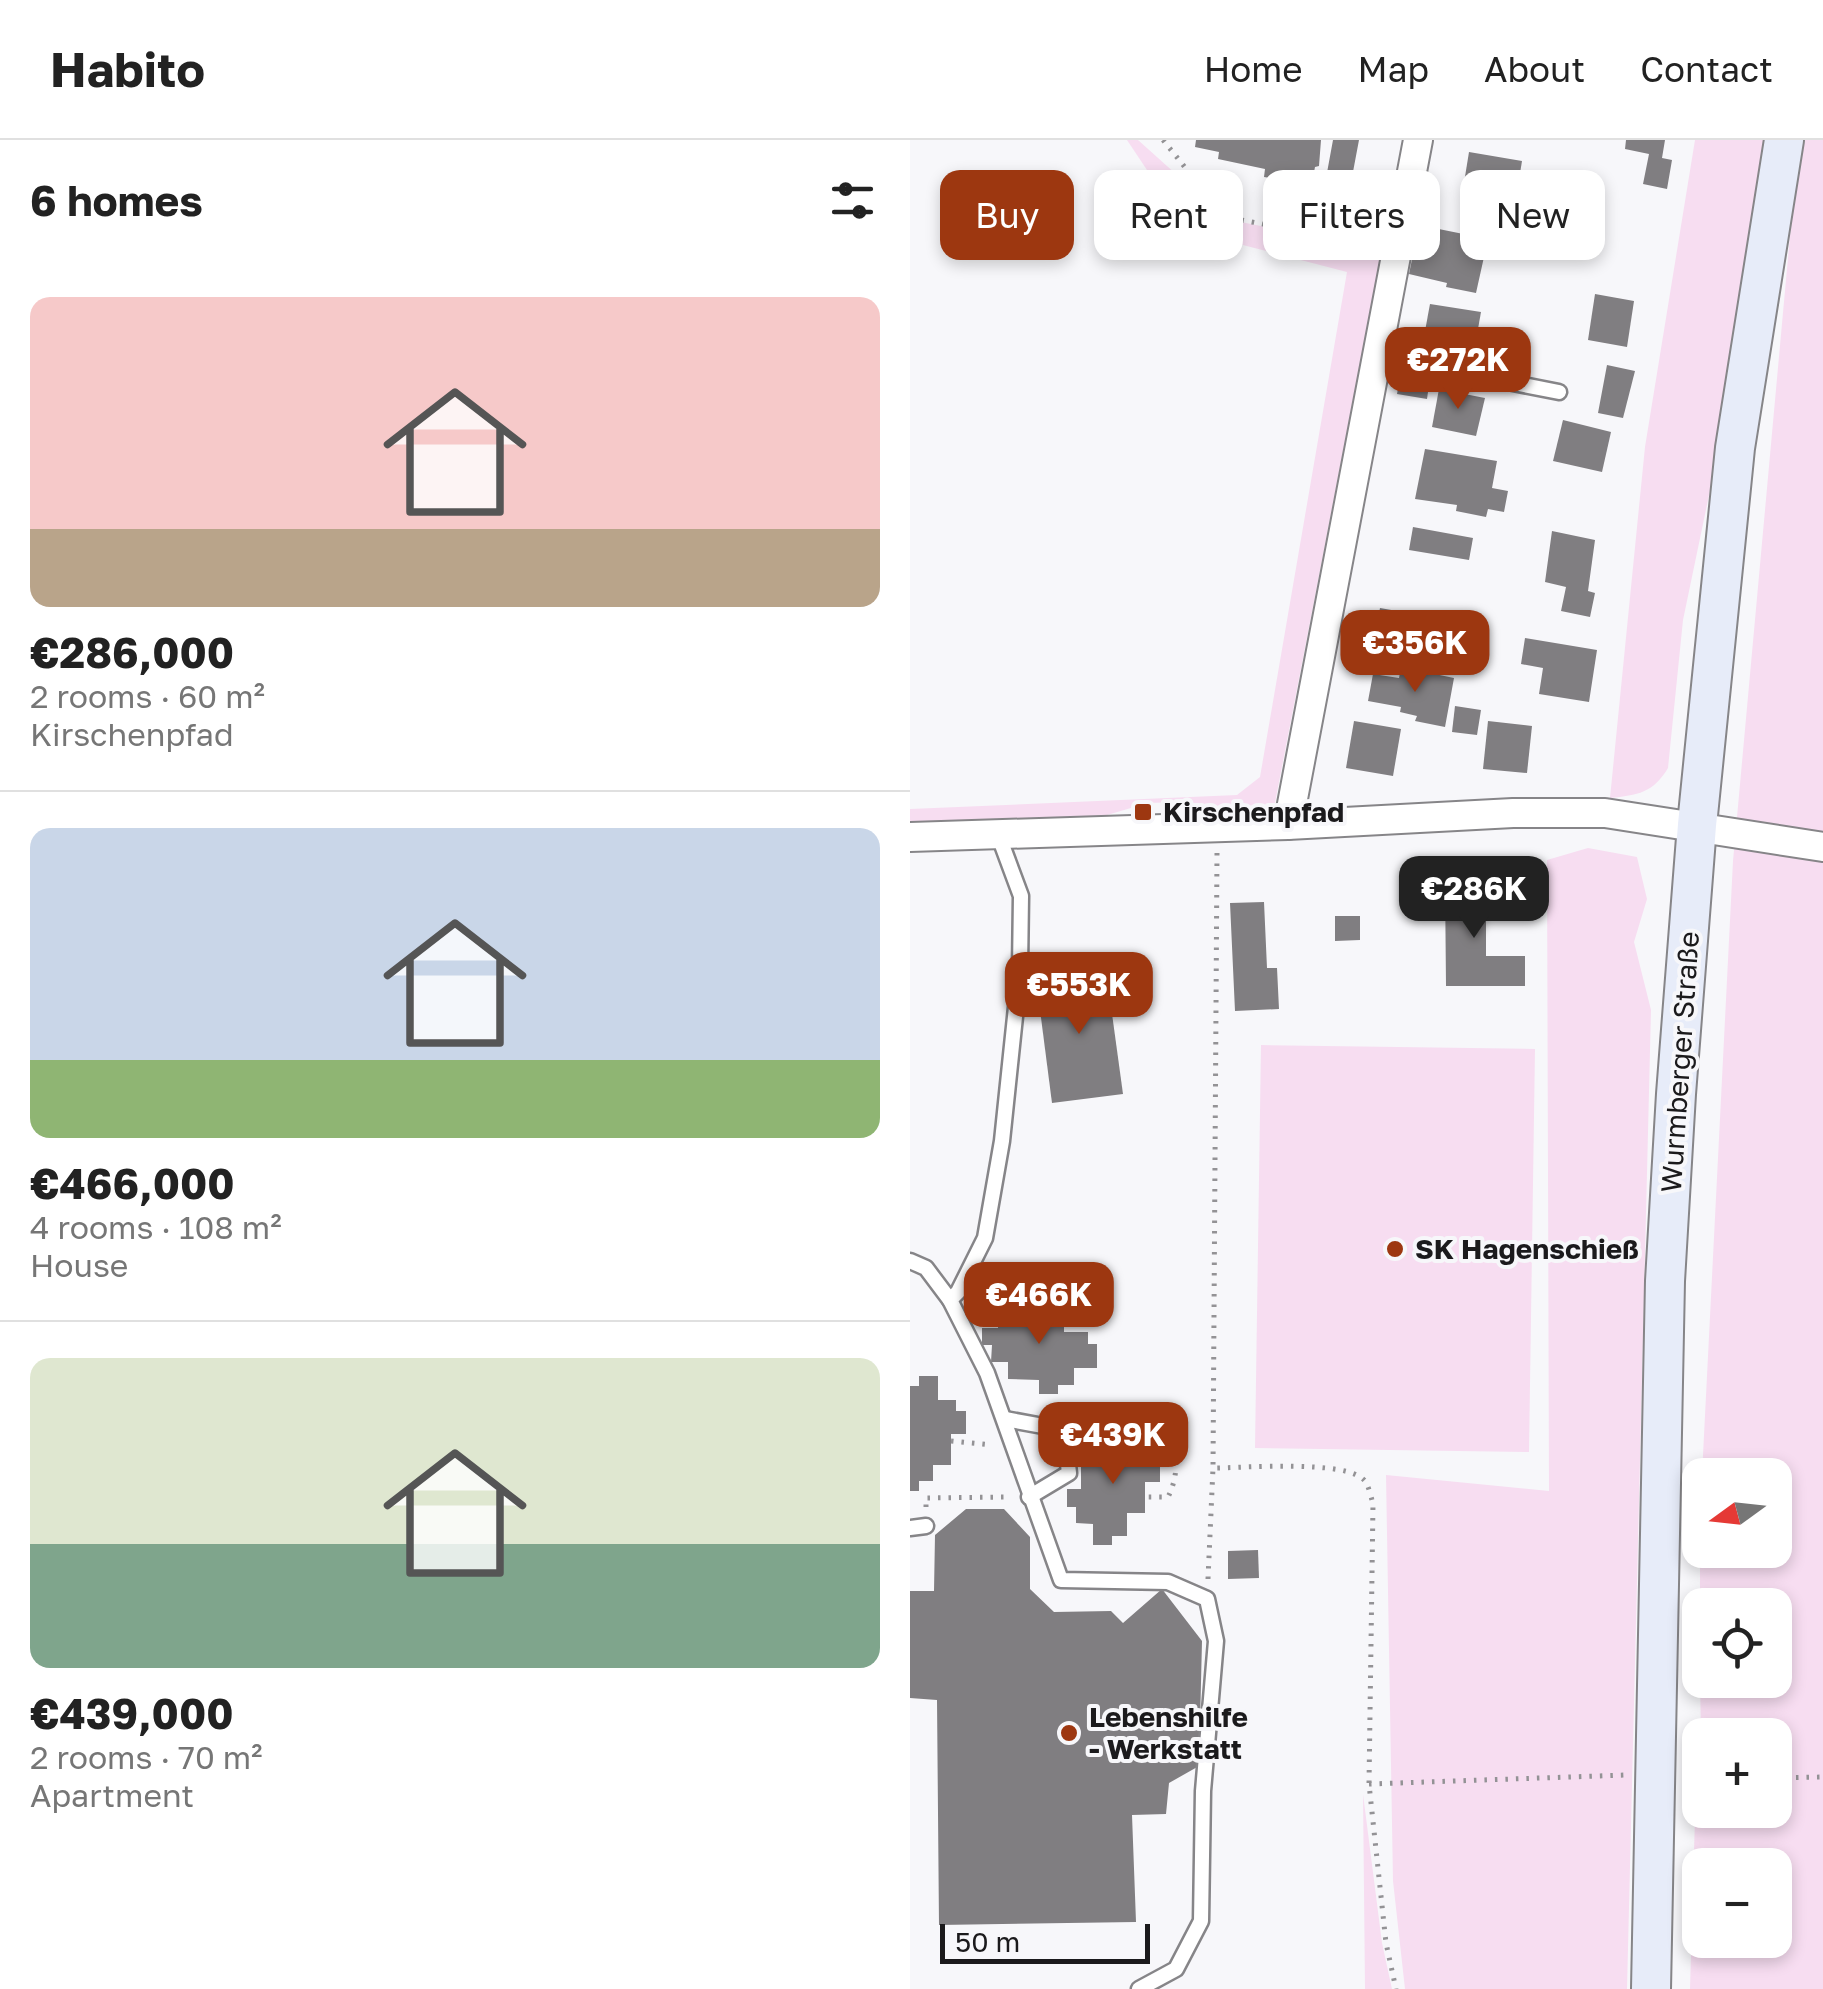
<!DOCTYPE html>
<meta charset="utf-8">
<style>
:root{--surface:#fff;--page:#f6f6f6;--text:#222;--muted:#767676;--line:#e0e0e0;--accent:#9d3710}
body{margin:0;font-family:"Golos Text",sans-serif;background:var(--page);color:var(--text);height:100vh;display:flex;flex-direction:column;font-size:38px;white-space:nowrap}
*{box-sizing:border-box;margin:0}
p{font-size:32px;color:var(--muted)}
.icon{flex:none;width:55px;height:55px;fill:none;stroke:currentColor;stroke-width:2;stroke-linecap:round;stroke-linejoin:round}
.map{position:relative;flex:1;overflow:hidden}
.panel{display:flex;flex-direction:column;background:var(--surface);width:910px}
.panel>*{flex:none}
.guide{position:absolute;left:30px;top:30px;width:732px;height:90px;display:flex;gap:20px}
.needle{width:65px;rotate:255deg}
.controls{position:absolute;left:772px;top:1318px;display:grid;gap:20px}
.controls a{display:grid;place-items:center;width:110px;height:110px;border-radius:20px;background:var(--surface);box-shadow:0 5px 15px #0003;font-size:50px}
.scale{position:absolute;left:30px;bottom:25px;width:210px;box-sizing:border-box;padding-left:10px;border:5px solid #1b1a1c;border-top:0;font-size:28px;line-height:35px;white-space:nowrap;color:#1b1a1c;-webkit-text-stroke:8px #f7f7fa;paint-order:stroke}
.price{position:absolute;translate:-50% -85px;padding:0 22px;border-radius:20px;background:var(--accent);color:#fff;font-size:32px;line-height:65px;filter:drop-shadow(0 2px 5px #0008)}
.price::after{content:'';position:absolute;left:50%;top:60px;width:30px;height:22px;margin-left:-15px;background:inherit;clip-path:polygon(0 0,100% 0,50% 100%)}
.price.active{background:#222;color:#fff}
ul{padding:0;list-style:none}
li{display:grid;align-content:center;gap:20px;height:530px;padding:0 30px}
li+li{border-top:2px solid var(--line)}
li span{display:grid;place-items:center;height:310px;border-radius:20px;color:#555}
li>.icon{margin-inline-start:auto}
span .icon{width:180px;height:180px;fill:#fffc;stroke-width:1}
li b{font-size:42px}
h2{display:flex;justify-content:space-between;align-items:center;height:120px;padding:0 30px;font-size:42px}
.tag{padding:0 35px;border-radius:20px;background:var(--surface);box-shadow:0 5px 15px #0003;font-size:35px;line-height:90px}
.tag.active{background:var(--accent);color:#fff}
header{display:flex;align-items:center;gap:60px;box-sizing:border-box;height:140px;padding:0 50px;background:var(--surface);border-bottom:2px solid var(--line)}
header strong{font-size:48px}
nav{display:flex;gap:55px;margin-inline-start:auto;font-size:35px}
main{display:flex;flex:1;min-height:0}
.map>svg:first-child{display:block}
</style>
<header>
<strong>Habito</strong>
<nav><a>Home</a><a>Map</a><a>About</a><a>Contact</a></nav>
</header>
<main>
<section class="panel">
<h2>6 homes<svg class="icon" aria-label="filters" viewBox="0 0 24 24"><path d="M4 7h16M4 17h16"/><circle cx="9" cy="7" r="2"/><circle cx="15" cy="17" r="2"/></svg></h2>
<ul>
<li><span style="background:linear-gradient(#f6c9c9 75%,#b9a48a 0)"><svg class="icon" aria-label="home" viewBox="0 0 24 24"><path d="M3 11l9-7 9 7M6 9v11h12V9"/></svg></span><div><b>€286,000</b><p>2 rooms · 60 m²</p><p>Kirschenpfad</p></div></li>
<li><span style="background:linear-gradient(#c9d6e8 75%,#8fb573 0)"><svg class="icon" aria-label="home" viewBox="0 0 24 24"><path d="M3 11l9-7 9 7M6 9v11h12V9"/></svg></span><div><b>€466,000</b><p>4 rooms · 108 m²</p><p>House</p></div></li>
<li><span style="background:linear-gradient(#dfe7d0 60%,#7fa58c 0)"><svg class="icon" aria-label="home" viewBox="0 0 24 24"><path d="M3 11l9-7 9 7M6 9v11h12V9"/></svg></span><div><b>€439,000</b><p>2 rooms · 70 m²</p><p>Apartment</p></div></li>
</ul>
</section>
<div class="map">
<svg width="913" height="1849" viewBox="0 0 913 1849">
<rect width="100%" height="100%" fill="#f7f7fa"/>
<g fill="#f7ddf1" fill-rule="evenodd">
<path d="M217,0H228L316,79L472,110L364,668C340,683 298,674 271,672L269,662L238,663L197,675L0,688V669L327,655L350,637L437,132L294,95L239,33Z"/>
<path d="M785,0H860L814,283L773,480L758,628C743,653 728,655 700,658L735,307Z"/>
<path d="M895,0H913V1849H780L785,1677L809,1670H865V1595H791L790,1540H865V1465H790V1526V1364V1410H865V1335H792L823,721L883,63ZM790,1725H865V1800H790Z"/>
<path d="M678,708L727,717L737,759L724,802L741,870L717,1849H495L483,1741L476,1335L639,1351L637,720Z"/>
<path d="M351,905L625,909L619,1312L345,1308Z"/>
<path d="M453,1654L472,1803L482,1849H455Z"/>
</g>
<g fill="#807e81">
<path d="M286,0H411L409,26L405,27L399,58L376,54L379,41L354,37L355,29L308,19L309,12L285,7Z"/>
<path d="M423,0H449L439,53L444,54L437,92L413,87L419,50L414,49Z"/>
<path d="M716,0H755L752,18L762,20L757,49L733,44L739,14L715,9Z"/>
<path d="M559,12L612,21L606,58L553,49Z"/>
<path d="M616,62L670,74L660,118L607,107Z"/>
<path d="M509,85L578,99L566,153L536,147L537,143L499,134Z"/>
<path d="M685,154L724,161L717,207L678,200Z"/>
<path d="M520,164L571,172L566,200L515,191Z"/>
<path d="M697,225L725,231L713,278L688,273Z"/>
<path d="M491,233L520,238L517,259L487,254Z"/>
<path d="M529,249L575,258L566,296L522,287Z"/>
<path d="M653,280L701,292L692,332L643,321Z"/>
<path d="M515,309L587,321L582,348L598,351L594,372L578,369L576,377L546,371L547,365L505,359Z"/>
<path d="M503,387L563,398L559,420L499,410Z"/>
<path d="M642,391L685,400L678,451L685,453L680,477L651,471L656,447L635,442Z"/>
<path d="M470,468L504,474L499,499L465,493Z"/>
<path d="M615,498L687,510L679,562L629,554L633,528L611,524Z"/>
<path d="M491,527L544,538L535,587L505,581L507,576L490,572L491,567L458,561L463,534L489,538Z"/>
<path d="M545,566L571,570L567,595L542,592Z"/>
<path d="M444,581L491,589L483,636L436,628Z"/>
<path d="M578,581L622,586L617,633L573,629Z"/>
<path d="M535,741H576V816H615V846H536Z"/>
<path d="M354,762L357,828H367L369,869L325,871L320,763Z"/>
<path d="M425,776H450V800L425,801Z"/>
<path d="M196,830L213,954L142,963L126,839Z"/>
<path d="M104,1159H123L122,1174L154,1175V1192H178V1204H187V1228H164V1245H148V1254H129V1240L98,1239V1222H81L82,1205H72V1188H88V1169H104Z"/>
<path d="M9,1236H28V1260H46V1271H56V1294H41V1325H23V1341H9V1351H0V1246H9Z"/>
<path d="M205,1291H222V1308L239,1309V1323H250V1342H235V1373H217V1396H202V1405H183V1384L166,1383V1367H157V1349H171V1318H189L188,1301H205Z"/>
<path d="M56,1369H94L120,1397V1449L144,1472L201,1471L213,1483L252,1449L292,1501L289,1626L259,1643L256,1674L222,1675L226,1782L29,1785L27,1560L0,1558V1451H24L25,1395Z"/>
<path d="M348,1410L349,1438L318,1439V1411Z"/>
</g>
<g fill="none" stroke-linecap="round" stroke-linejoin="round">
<defs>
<g id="lane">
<path d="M467,216L649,252"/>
<path d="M88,694L111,756L110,829L92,1001L75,1098L48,1152L40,1160L77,1233L151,1440L258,1442L297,1459L306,1501L293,1651L291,1781L266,1829L229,1849"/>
<path d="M0,1121L16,1128L40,1160"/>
<path d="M95,1279L144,1288L156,1307L159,1333L119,1357"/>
<path d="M0,1388L16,1386"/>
</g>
<g id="street">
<path d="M378,685L508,0"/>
<path d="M0,697L378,685L603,673H695L913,707"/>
</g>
<path id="secondary" d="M741,1849L755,1141L766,954L787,685L825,308L874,0"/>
</defs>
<use href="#lane" stroke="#868588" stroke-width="19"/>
<use href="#street" stroke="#868588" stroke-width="32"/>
<use href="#secondary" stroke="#868588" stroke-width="42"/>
<g stroke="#939295" stroke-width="5" stroke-dasharray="2.5 8" stroke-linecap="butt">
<path d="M253,0L315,77L461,104"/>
<path d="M307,713L303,1328C333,1328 438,1319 455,1341C459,1347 461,1357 463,1364L459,1644L476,1803L486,1849"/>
<path d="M71,1152H114L165,1173"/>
<path d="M166,1283C181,1279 199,1274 214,1275C261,1279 277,1319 258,1357H238"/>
<path d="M41,1301L82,1305"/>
<path d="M16,1367V1358L101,1357"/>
<path d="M298,1439L303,1328"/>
<path d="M777,1635L790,1636"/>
<path d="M865,1638L913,1637"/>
<path d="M459,1644L716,1635"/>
</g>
<use href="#lane" stroke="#fff" stroke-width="14"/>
<use href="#street" stroke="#fff" stroke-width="28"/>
<use href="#secondary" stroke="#e7ecf9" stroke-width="38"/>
</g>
<g fill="#9d3710" stroke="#f7f7fa" stroke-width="4">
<rect x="223" y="662" width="20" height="20" rx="5"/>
<circle cx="485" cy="1109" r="10"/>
<circle cx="159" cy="1593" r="10"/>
</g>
<g text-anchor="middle" stroke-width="8" stroke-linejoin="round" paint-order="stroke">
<g font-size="28" font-weight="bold" fill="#1b1a1c" stroke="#f7f7fa" text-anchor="start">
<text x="253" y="682">Kirschenpfad</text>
<text x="505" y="1119">SK Hagenschieß</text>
<text x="179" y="1587">Lebenshilfe<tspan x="179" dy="32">- Werkstatt</tspan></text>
</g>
<g font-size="28" fill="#1b1a1c" stroke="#f7f7fa">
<text transform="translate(770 922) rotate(-86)" y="10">Wurmberger Straße</text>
</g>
</g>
</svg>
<div class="controls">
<a><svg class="needle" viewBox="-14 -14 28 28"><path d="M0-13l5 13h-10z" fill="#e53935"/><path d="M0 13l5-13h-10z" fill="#767676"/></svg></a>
<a><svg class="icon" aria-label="locate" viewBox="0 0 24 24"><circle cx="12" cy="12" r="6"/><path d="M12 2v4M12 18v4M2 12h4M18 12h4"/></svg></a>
<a>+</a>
<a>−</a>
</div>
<div class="scale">50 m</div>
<b class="price" style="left:548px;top:272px">€272K</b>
<b class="price" style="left:505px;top:555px">€356K</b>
<b class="price active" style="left:564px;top:801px">€286K</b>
<b class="price" style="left:169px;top:897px">€553K</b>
<b class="price" style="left:129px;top:1207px">€466K</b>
<b class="price" style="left:203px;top:1347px">€439K</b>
<div class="guide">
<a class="tag active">Buy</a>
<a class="tag">Rent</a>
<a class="tag">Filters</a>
<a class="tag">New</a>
</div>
</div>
</main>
